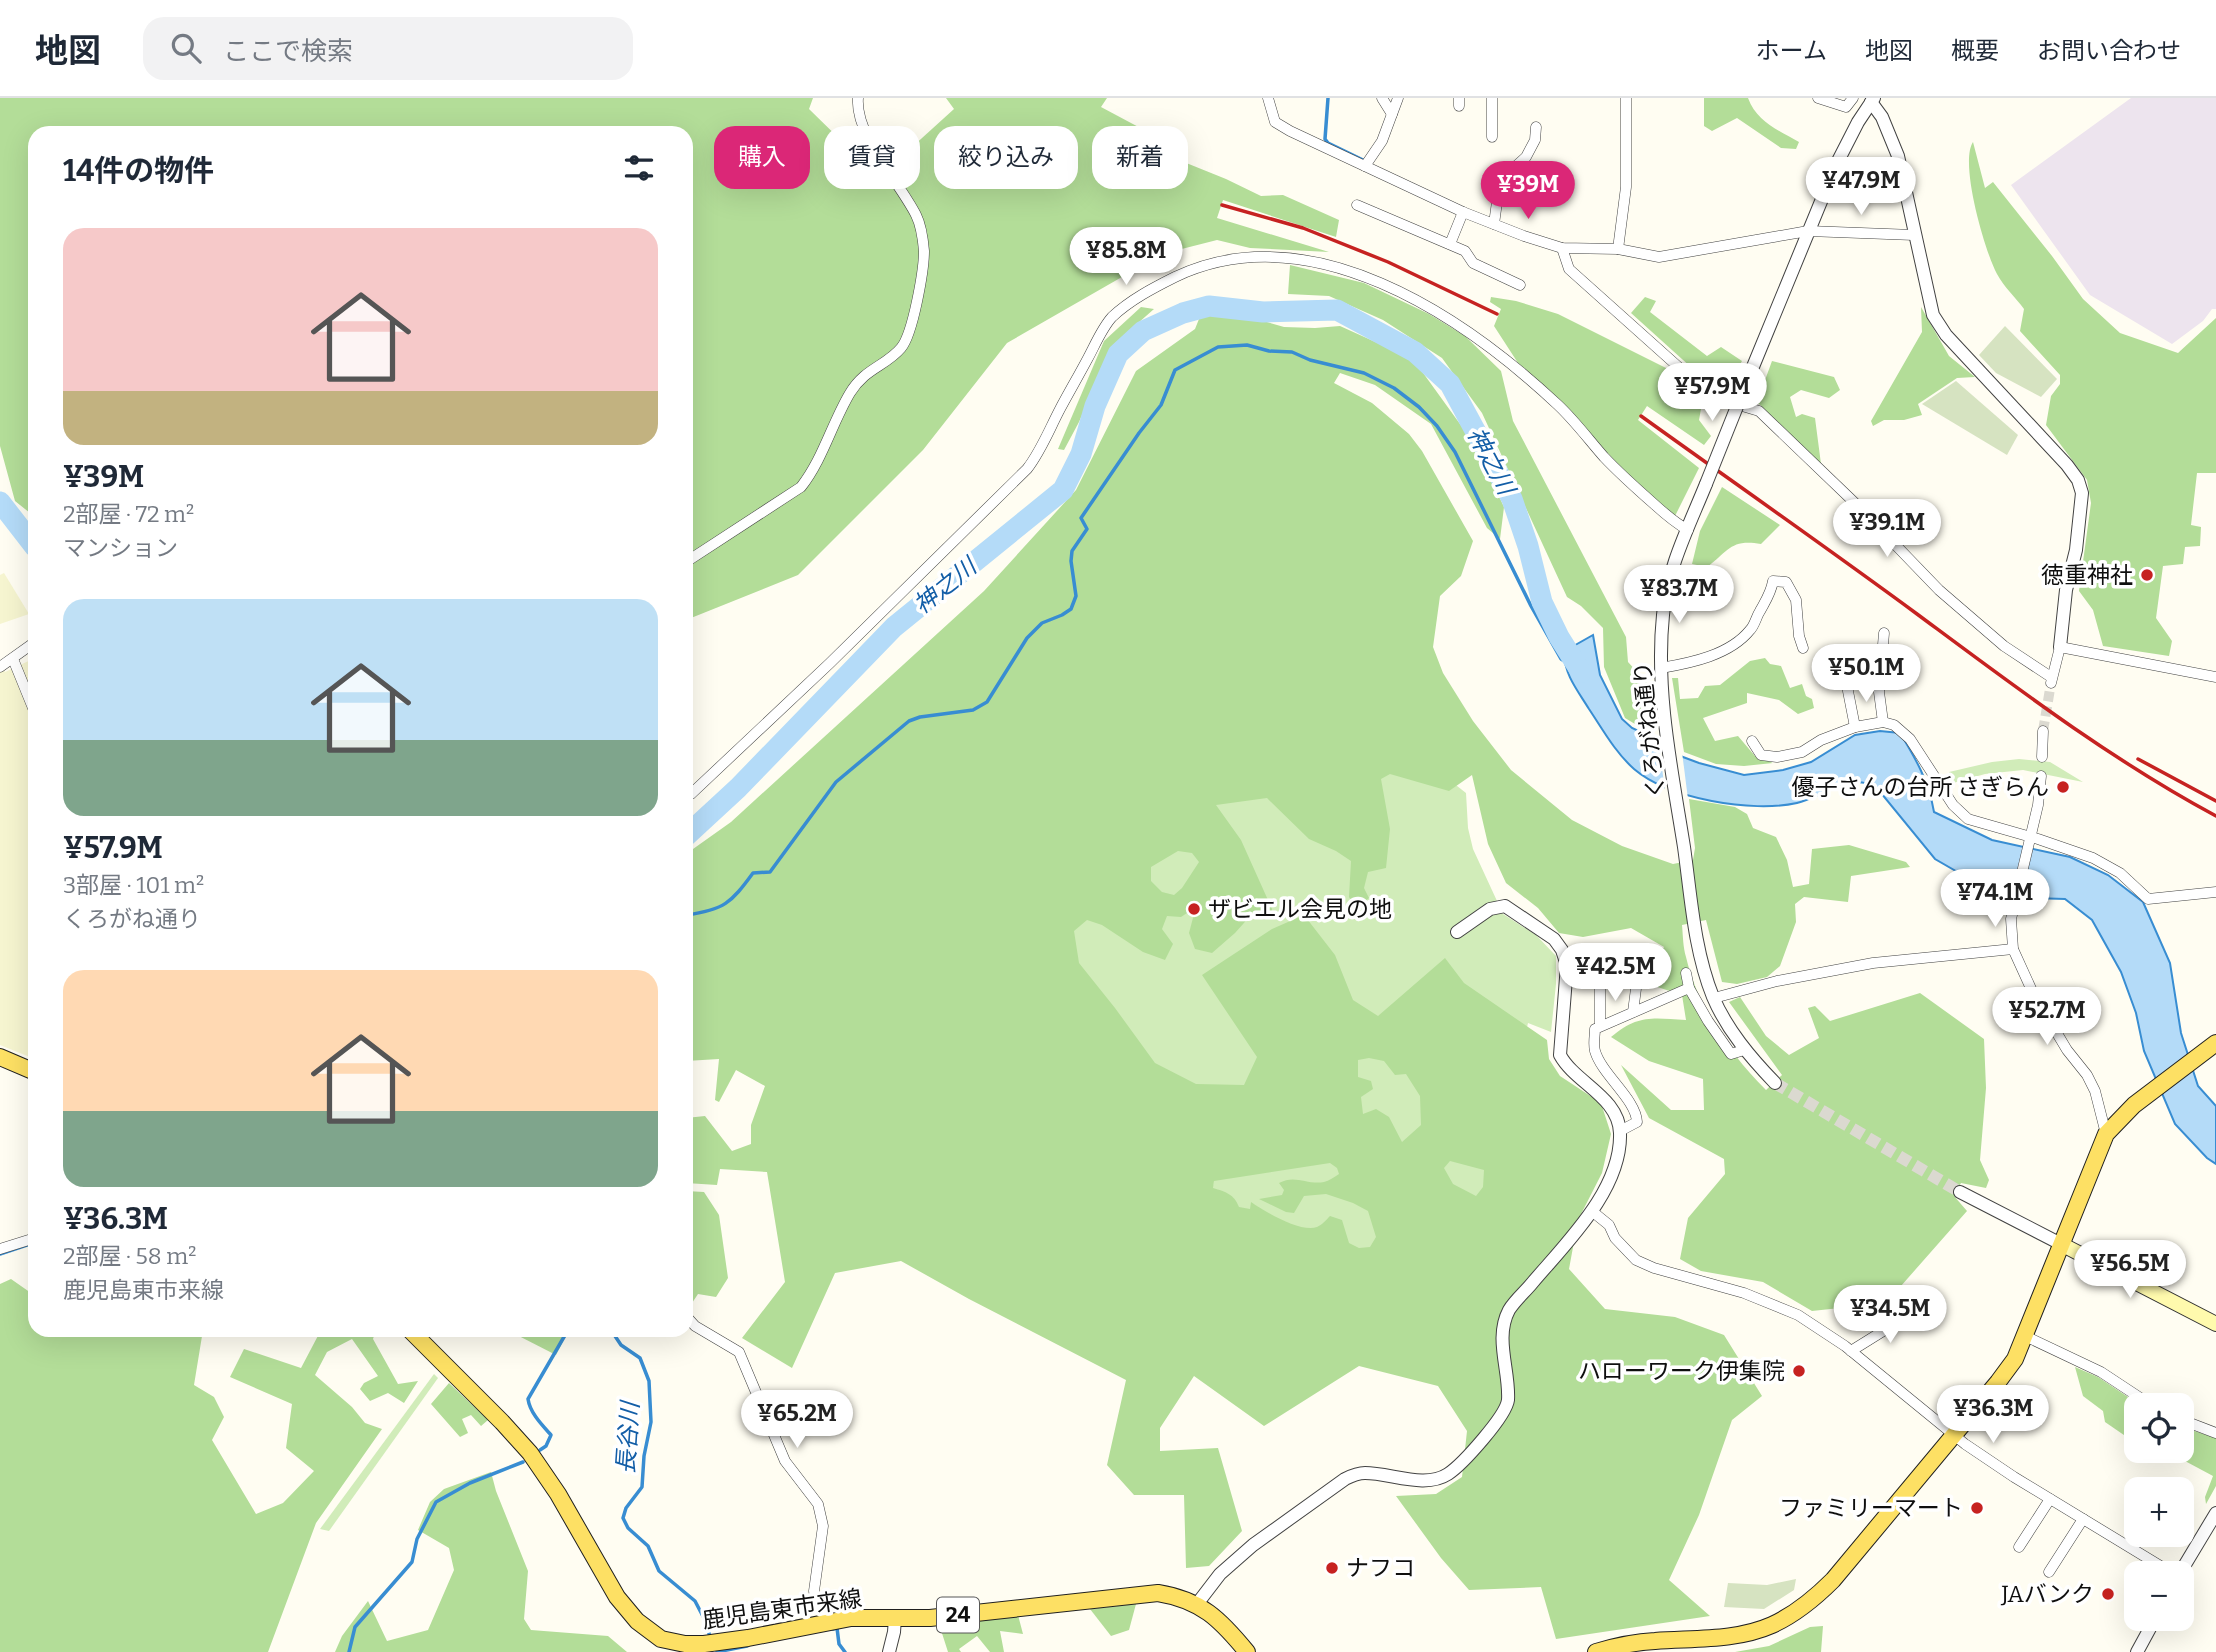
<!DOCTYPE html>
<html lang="ja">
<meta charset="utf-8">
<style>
:root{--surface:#fff;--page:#f2f2f3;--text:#1f2937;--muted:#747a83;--line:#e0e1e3;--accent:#db2777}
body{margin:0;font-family:Bitter,"Noto Sans JP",serif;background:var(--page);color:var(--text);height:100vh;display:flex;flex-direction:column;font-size:26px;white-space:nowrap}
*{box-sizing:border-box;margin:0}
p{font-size:23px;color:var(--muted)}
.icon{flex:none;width:38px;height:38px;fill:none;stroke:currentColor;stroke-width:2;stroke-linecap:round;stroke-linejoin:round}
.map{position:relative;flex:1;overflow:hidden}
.sheet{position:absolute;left:28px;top:28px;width:665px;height:1211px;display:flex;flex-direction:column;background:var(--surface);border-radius:21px;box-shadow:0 7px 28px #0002}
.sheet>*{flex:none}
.banner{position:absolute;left:714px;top:28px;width:665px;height:63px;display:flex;gap:14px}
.tools{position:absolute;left:2124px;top:1295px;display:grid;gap:14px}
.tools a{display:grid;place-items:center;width:70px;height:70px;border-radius:14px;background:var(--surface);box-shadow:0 7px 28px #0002;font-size:35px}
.price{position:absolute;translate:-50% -60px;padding:0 16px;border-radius:24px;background:#fff;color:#222;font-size:23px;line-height:46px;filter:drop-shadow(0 2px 4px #0008)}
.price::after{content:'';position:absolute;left:50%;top:42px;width:21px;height:16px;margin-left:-10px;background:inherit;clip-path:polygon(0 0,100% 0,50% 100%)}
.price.current{background:var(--accent);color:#fff}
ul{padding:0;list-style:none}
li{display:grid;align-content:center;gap:14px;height:371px;padding:0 35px}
li span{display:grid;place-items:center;height:217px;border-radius:21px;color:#555}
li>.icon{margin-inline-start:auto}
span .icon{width:126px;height:126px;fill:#fffc;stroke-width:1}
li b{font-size:30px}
h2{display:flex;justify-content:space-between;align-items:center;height:84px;padding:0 35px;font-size:30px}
.tag{padding:0 24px;border-radius:21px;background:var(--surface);box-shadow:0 7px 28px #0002;font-size:24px;line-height:63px}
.tag.current{background:var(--accent);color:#fff}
header{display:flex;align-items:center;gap:42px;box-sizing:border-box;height:98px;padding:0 35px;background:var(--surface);border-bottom:2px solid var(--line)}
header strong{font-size:33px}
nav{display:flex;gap:38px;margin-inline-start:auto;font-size:24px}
.search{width:490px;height:63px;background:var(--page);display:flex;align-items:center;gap:18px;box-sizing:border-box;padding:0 24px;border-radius:21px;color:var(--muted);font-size:26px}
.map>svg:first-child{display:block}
</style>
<header>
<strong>地図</strong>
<div class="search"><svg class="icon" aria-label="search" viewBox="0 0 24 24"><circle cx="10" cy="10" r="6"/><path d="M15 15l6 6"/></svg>ここで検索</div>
<nav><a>ホーム</a><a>地図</a><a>概要</a><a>お問い合わせ</a></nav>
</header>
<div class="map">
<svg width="2216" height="1554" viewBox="0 0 2216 1554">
<rect width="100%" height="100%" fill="#fffdf2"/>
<path fill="#ede4ee" d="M2131,0H2216V211H2212L2203,223L2172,246L2090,197L2011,87Z"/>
<g fill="#f6f5d0">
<path d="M4,475L29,516L0,526V477Z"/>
<path d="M35,560V961L0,947V566L5,574Z"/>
</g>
<g fill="#d1ecb9">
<path d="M2019,661L2050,664L2083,684L2023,672L1985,676L1953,685L1949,674L1992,664Z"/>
<path d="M1387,669L1452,684L1466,695L1468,730L1473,751L1503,816L1536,837L1556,858V886L1551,934L1528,925L1515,981L1519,1070L1416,1159L1209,1127L1221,1009L1150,983L1063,842L1209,688Z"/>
<path d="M434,1276L438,1280L329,1433L320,1431Z"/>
</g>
<g fill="#b3dd98" fill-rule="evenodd">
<path d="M0,0H813L809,11L855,56L911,50L954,11L946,0H1107L1101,9L1146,33L1164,56L1226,81L1261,98L1283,97L1339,122L1336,139L1223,102L1217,120L1329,154L1250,150L1217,142L1162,156L1007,245L923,352L798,477L686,522V35H35V419L15,403L0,348Z"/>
<path d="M1704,0H1748C1757,24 1778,32 1799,44L1796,51L1781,50L1737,20L1712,33L1704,28Z"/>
<path d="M1973,44L1985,90L1993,84L2052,158L2083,201L2120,235L2178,255L2216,220V375H2197L2191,427L2201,429L2200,448L2185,449L2183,466L2163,468L2156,520L2172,543L2169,558L2103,548L2093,512L2079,493L2091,405L2087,382L2046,327L2051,298L2060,286V277L2020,233L2024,211C2016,200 2004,189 1997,176C1985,154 1959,65 1973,44Z"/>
<path d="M1290,167L1364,185L1429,216L1465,238L1501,273L1513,323L1626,539L1628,564L1648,586L1653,633L1640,629L1625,620L1604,569L1603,530L1581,508L1567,499L1482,315L1442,260L1383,222L1329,198L1288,196Z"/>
<path d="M1491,199L1516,203L1558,216L1666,270L1703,300L1699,322L1711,338L1704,347L1647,308L1638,322L1699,370L1674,420L1635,384L1566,311L1518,265L1494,228L1501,211L1490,204Z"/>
<path d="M1645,199L1656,203L1650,214L1707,258L1721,249L1742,263L1724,294L1703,280L1631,215Z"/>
<path d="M1141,209L1154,211L1112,248L1079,324L1064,352L1058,351L1104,243Z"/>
<path d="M1921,209L1949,258L1975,279L1957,280L1918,306L1922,317L1904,322H1884L1873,328L1871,323L1922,234Z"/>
<path d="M1201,216L1260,222L1284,229L1315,230L1340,228L1413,261L1473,344L1504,409L1500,441L1487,430L1431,326L1375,287L1340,275L1334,285L1372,305L1409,336L1422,353L1473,443L1461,478L1440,498L1433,549L1443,575L1473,623L1511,672L1572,722L1622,748L1673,766L1693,762L1695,750L1689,701L1735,709L1747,716L1753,730L1776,739L1787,762L1793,789L1809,786L1812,751L1849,747L1906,764L1910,769L1851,778L1848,804L1804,799L1795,806L1796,824L1780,868L1767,879L1737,886L1722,884L1706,822L1682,827C1683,838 1683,849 1686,859C1698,910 1730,956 1766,992L1782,977L1729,904L1740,899L1766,938L1789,957L1819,940L1808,910L1815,908L1830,923L1920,895L1984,941L1986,990L1980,1062L1989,1082L1986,1090L1961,1085L1954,1098L1967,1113L1886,1205L1812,1213L1763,1184L1701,1173L1680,1161L1688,1120L1725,1076L1724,1061L1649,1020L1621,967L1671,1012H1704L1703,981L1649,963L1611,939C1638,916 1653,920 1686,922L1682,897L1645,885L1664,849L1631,830L1583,839L1559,835L1538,810L1506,785L1488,746L1472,677L1449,693L1390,676L1381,681L1390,731L1386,770L1368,774L1364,790L1369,800L1363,805L1353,806L1349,799L1351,763L1336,753L1309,741L1267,700L1216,707L1241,742L1272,811L1271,818L1264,822L1252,816L1235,835L1212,855L1195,851L1189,835L1194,816L1187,815L1181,819L1167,818L1162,831L1173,846L1165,862L1143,854L1102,827L1087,822L1074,833L1079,865L1115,910L1155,965L1196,986L1244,987L1257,959L1202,877L1272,831L1304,817L1335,857L1353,902L1378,918L1445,860L1464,885L1547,942L1549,961L1560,978L1601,1005L1611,1036L1602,1075L1578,1122L1569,1171L1605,1211L1675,1219L1724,1237L1762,1298L1732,1322L1699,1417L1669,1482L1710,1518L1556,1541L1541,1489L1469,1492L1441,1460L1396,1398L1436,1396L1462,1379L1467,1333L1438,1288L1359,1268L1264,1328L1194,1278L1160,1330V1353L1218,1350L1242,1433L1209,1468L1186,1470L1184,1397H1134L1107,1367L1126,1282L969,1201L901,1163L835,1175L792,1270L742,1240L785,1184L767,1074L720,1071L717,1087L686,1085V1020L705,1018L732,1053L751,1046V1027L765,988L736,972L719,1004L715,1002L719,961L686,963V756L731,724L984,493L1076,392L1136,273L1195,231ZM1178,753L1192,755L1199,764L1182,790L1174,797L1162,794L1151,783V769ZM1369,960L1384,963L1395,977L1406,976L1420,998L1421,1027L1402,1044L1389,1019L1376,1011L1363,1016L1361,999L1373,991L1371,983L1358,979V962ZM1450,1063L1484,1072L1483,1089L1476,1098L1453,1086L1444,1070ZM1330,1065L1337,1070L1339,1076C1334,1079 1329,1083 1324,1084C1307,1087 1295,1076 1279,1085L1284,1092L1282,1097L1259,1101L1286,1114L1294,1115L1304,1098L1326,1096L1353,1105L1368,1113L1376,1139L1370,1149L1359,1150L1349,1145L1342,1122L1330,1118C1326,1122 1322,1127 1317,1129C1301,1135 1264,1113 1251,1104L1250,1111L1239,1109C1234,1096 1226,1094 1213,1090L1214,1083Z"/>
<path d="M1772,263L1834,279L1840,292L1829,300L1801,292L1790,299L1796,319L1802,316L1815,320L1821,366L1757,304Z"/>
<path d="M1722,389L1780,427L1761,446C1730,441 1729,453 1707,469L1692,466L1700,433Z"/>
<path d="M1765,560L1770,566L1781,568L1790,590L1802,586L1806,598L1812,601L1814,610L1798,616L1779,602L1747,595V605L1703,620L1715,643L1738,638L1755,658L1773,665L1744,668L1716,666L1684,654L1672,580H1678L1680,601L1698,600L1705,588L1720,587L1750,563Z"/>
<path d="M686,1093L704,1094L719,1117L728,1180L716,1199L698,1196L690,1208L686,1180Z"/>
<path d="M11,1181L31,1195L35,1189V1232H203L194,1287L214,1299L224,1319L212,1342L256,1416L283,1405L314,1373L286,1350L292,1306L230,1279L244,1251L301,1270L321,1232H376L373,1241L398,1286L418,1283L404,1305L388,1295L370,1303L360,1291L364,1285L378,1278L352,1241L327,1254L315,1277L352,1309L365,1325L382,1331L316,1425L268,1554H0V1186Z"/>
<path d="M512,1232H569L556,1257L511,1234Z"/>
<path d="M2075,1269L2098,1279L2140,1307H2137V1346L2105,1324L2103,1313L2083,1298Z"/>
<path d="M449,1285L488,1322L481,1328L471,1317L462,1321L468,1335L460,1339L431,1306Z"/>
<path d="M2182,1329L2216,1340V1388L2206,1406L2205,1399L2213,1378L2185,1363L2189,1342L2182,1340Z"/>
<path d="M491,1374L496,1393L528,1473L524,1521L531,1532L608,1538L627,1554H335L342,1538L368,1503L387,1543L428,1532L454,1472L449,1450L418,1432L430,1404L444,1391Z"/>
<path d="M1136,1506L1129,1532L1111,1538L1090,1511Z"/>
<path d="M1018,1517L1023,1536L1000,1533L1004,1554H990L977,1538L959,1551L961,1554H948L940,1529Z"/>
<path d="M1823,1528L1821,1554H1735L1769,1548L1810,1529Z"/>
</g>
<g fill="#d6e3c1">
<path d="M2005,228L2057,281L2041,299L1996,275L1979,257Z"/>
<path d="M1956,283L2018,337L2007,357L1922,306Z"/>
<path d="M1796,1481L1794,1492L1764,1511L1724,1509L1728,1485L1767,1487Z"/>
</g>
<path fill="#b4dbf8" stroke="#388dd2" stroke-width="2" d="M1593,537L1600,577L1622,621L1632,630L1651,639L1683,659L1699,665L1744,677L1783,672L1811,664L1855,637L1880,633L1900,635C1916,661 1929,684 1934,714L1992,742L2070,759L2108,777L2143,804L2170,865L2181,935L2198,988L2216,1008V1066L2207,1060L2175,1026L2144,953L2136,915L2121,874L2092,822L2065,801L2001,799L1935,761L1877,690C1849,673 1822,699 1797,705C1752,715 1669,701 1634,671C1615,654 1603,632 1589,611C1576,590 1566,579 1563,554Z"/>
<path fill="#fffdf2" d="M1658,639L1682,654L1688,701L1665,693Z"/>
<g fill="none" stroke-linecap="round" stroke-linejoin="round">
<g stroke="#388dd2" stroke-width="3.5">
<path d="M1328,0L1325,41L1328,45L1363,62"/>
<path d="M0,406V405"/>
<path d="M686,817C724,812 731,805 753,775L770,774L836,684L909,623L920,619L973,612L987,604L1027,540L1042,525L1062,517L1071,511L1076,498L1071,463L1072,453L1087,431L1081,420L1139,335L1161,307L1175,272L1218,249L1247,247L1269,253L1292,254L1310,262L1364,275L1394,290L1419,309L1437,328L1455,354L1531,508L1561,561L1566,564"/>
<path d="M0,1156L33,1145"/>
<path d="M611,1232L621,1247L640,1260L649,1283L651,1324L644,1358L642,1389L626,1410L623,1420L628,1430L648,1448L659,1473L695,1503L708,1528L710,1542"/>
<path d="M540,1352L546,1348L551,1337C542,1327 530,1315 528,1301L568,1232"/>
<path d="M833,1531L837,1530L839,1546L845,1554"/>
<path d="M349,1554L355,1529L412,1464L417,1441L436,1404L470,1385L523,1364"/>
<path d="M717,1554L747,1548"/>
</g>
<g stroke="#b4dbf8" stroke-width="21">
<path d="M0,404L35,449"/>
<path d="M686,738L738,690L894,529L1063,392L1081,356L1095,308L1118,256L1143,233L1183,215L1209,208L1263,214L1337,212L1415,254L1450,286L1512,401L1528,448L1542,504L1559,539L1581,574"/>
</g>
<path stroke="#dbd9d0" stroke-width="10" stroke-dasharray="10 5" stroke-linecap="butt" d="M2043,633L2051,585"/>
<path stroke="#dbd9d0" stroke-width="12" stroke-dasharray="12 6" stroke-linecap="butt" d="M1775,985L1960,1094"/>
<defs>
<g id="minor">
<path d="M1268,0L1275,24L1290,33L1463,114L1524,138L1562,150L1618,151L1659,159L1808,133L1914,137"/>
<path d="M1382,0L1392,16"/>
<path d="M1492,0V39"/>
<path d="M1818,0L1846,9L1853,0"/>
<path d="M1459,8V0"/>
<path d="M1365,68L1382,43L1398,0"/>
<path d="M1357,107L1465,153L1473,165L1520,187"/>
<path d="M1494,126L1499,89L1504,79L1526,59L1535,42L1536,29"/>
<path d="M1450,146L1463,114"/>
<path d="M1562,150L1569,171L1712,299L1759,313L1857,407L1939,492L2004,548L2051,579"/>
<path d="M1618,151L1626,89V0"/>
<path d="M686,464L801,389C823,361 832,325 850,295C865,270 886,268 901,250C913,236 924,172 924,153C923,141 921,127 916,117C899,83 855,38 858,0"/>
<path d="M13,561L35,615"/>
<path d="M0,569L35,544"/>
<path d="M1661,570C1691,565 1730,557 1750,532C1755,527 1756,519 1760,513C1766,502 1771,495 1773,483L1786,484L1796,502L1799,538L1803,550"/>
<path d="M2051,585L2060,549L2216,579"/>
<path d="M1847,588L1855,629"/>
<path d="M1883,624L1879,594L1884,535"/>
<path d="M1752,643L1761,657L1777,659L1802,654L1821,642L1855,629L1883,624L1894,627L1910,641L1953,707L1968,721L2038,741L2093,760L2120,775L2148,801L2216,794"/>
<path d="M2042,659L2043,633"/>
<path d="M2041,678L2038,707L2011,821L2013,851L2033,895L2067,952L2087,977L2095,993L2106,1036"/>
<path d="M686,698L691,696L830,565L1027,371C1041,353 1049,332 1060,311C1069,294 1079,277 1088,260C1095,247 1102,230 1112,219C1130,202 1153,190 1175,179C1310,115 1462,217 1558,307C1575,323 1589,342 1604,359C1620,376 1637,391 1654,406C1665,416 1675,425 1688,432"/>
<path d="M1686,875L1689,890"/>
<path d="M1600,883V928"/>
<path d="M1714,900L1777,883L1873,865L2013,851"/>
<path d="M1633,914L1640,859"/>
<path d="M1620,1033L1637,1024C1636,1001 1602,977 1595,953C1593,946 1595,937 1595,931L1689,890L1708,923L1731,956L1744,952"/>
<path d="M1593,1114L1609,1127L1615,1140L1636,1162L1654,1170L1744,1195L1798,1217L1845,1248L1965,1346L2014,1379L2172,1475"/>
<path d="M0,1151L35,1140"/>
<path d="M686,1218L695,1228L739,1254L785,1363L818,1406L823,1428L814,1493L815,1501L828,1523"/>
<path d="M2025,1238L2101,1274L2151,1307"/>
<path d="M1851,1253L1912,1215"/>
<path d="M2182,1322L2216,1335"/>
<path d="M2019,1449L2050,1401"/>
<path d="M2049,1474L2083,1421"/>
</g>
<g id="tertiary">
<path d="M1871,4L1882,19L1898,58L1933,217L1946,237L2067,367L2078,382L2082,395L2076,452L2066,492L2060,549"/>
<path d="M1750,276L1836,67L1858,24L1874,0"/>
<path d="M1706,386C1689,428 1667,471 1663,517C1655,594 1672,673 1684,749C1691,799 1694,852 1713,899C1727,932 1751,960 1775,985"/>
<path d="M1960,1094L2061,1146"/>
<path d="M2180,1475L2216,1415"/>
<path d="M1197,1506L1220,1476L1253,1447L1345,1381C1351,1378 1358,1375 1365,1375C1391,1375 1425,1391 1448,1376C1463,1366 1506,1318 1508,1302C1510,1273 1494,1240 1509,1212C1515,1202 1526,1193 1533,1184C1567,1144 1622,1091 1620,1035C1619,999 1575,985 1560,957L1567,867L1562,852L1554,841L1505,808L1490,811L1457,834"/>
<path d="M889,1554L894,1534L895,1520"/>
<path d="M2137,1554L2155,1521"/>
</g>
<path id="secondary" d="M2061,1146L2216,1226"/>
<g id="primary">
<path d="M0,959L35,974"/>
<path d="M410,1232L502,1324L530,1355L558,1396L617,1499L637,1523L661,1541L685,1546H704L748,1540L851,1520H930L1158,1495C1201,1502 1220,1521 1247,1554"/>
<path d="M1596,1554C1616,1548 1634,1544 1655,1543C1694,1540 1736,1543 1772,1527C1796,1516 1815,1500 1833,1482L1998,1284L2015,1261L2106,1036L2134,1007L2216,945"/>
</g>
</defs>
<use href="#minor" stroke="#424242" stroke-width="11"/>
<use href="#tertiary" stroke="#424242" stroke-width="14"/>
<use href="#secondary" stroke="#313131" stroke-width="16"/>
<use href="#primary" stroke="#202020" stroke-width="18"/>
<use href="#minor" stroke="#fff" stroke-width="10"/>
<use href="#tertiary" stroke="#fff" stroke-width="12"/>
<use href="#secondary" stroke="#fffaad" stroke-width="14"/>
<use href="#primary" stroke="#fde064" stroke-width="16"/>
<g stroke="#c62221" stroke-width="3.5">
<path d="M1222,107L1303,130L1388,164L1497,216"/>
<path d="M1641,318C1733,384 1826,449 1917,516C2014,588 2110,661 2216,718"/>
<path d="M2138,661L2216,703"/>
</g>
<defs>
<path id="tertiary-bridge" d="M1706,386L1750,276"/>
</defs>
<use href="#tertiary-bridge" stroke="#424242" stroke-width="14" stroke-linecap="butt"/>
<use href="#tertiary-bridge" stroke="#fff" stroke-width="12"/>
</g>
<g fill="#c62221" stroke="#fff" stroke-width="2.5">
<circle cx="2147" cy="477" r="7"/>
<circle cx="2063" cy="689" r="7"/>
<circle cx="1194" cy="811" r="7"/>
<circle cx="1799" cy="1273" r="7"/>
<circle cx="1977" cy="1410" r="7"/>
<circle cx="1332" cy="1470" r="7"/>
<circle cx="2108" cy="1496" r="7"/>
</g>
<g text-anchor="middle" stroke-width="7" stroke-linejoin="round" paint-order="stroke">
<rect fill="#fff" stroke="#575757" stroke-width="2" x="937" y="1499.5" width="42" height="35" rx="5"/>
<g font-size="21" font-weight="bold" fill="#0f0f0f">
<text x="958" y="1524">24</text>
</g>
<g font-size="23" fill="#0f0f0f" stroke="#fff" text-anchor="end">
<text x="2133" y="485">徳重神社</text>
<text x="2049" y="697">優子さんの台所 さぎらん</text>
<text x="1208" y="819" text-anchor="start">ザビエル会見の地</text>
<text x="1785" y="1281">ハローワーク伊集院</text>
<text x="1963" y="1418">ファミリーマート</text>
<text x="1346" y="1478" text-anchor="start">ナフコ</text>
<text x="2094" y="1504">JAバンク</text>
</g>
<g font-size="23" fill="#0f0f0f" stroke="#fff">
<text transform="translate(1649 632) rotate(-96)" y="8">くろがね通り</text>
<text transform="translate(782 1511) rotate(-8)" y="8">鹿児島東市来線</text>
</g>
<g font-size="24" font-style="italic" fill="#135ea7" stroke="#fff">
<text transform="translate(1491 363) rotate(62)" y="8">神之川</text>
<text transform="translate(945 488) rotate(-39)" y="8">神之川</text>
<text transform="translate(628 1340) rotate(-86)" y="8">長谷川</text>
</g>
</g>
</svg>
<div class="tools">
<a><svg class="icon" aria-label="locate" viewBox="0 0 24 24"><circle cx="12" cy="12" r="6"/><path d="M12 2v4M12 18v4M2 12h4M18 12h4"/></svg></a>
<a>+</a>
<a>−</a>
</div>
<b class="price" style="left:1861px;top:119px">¥47.9M</b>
<b class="price current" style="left:1528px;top:123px">¥39M</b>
<b class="price" style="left:1126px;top:189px">¥85.8M</b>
<b class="price" style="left:1712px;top:325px">¥57.9M</b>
<b class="price" style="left:1887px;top:461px">¥39.1M</b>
<b class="price" style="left:1679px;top:527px">¥83.7M</b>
<b class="price" style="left:1866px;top:606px">¥50.1M</b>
<b class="price" style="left:1995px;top:831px">¥74.1M</b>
<b class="price" style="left:1615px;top:905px">¥42.5M</b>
<b class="price" style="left:2047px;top:949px">¥52.7M</b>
<b class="price" style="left:2130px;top:1202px">¥56.5M</b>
<b class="price" style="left:1890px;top:1247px">¥34.5M</b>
<b class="price" style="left:1993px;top:1347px">¥36.3M</b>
<b class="price" style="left:797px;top:1352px">¥65.2M</b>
<div class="banner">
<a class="tag current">購入</a>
<a class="tag">賃貸</a>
<a class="tag">絞り込み</a>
<a class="tag">新着</a>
</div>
<section class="sheet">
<h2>14件の物件<svg class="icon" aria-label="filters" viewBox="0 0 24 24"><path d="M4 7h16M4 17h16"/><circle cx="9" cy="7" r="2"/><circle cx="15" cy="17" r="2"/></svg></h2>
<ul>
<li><span style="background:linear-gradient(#f6c9c9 75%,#c2b280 0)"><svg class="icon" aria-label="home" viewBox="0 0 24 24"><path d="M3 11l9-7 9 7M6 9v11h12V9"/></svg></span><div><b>¥39M</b><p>2部屋 · 72 m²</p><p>マンション</p></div></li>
<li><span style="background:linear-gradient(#bfe0f5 65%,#7fa58c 0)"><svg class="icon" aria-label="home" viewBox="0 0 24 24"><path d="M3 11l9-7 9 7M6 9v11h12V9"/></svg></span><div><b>¥57.9M</b><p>3部屋 · 101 m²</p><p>くろがね通り</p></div></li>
<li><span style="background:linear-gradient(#ffd9b3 65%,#7fa58c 0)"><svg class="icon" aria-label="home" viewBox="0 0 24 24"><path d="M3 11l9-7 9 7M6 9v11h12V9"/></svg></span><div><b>¥36.3M</b><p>2部屋 · 58 m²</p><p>鹿児島東市来線</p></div></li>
</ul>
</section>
</div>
